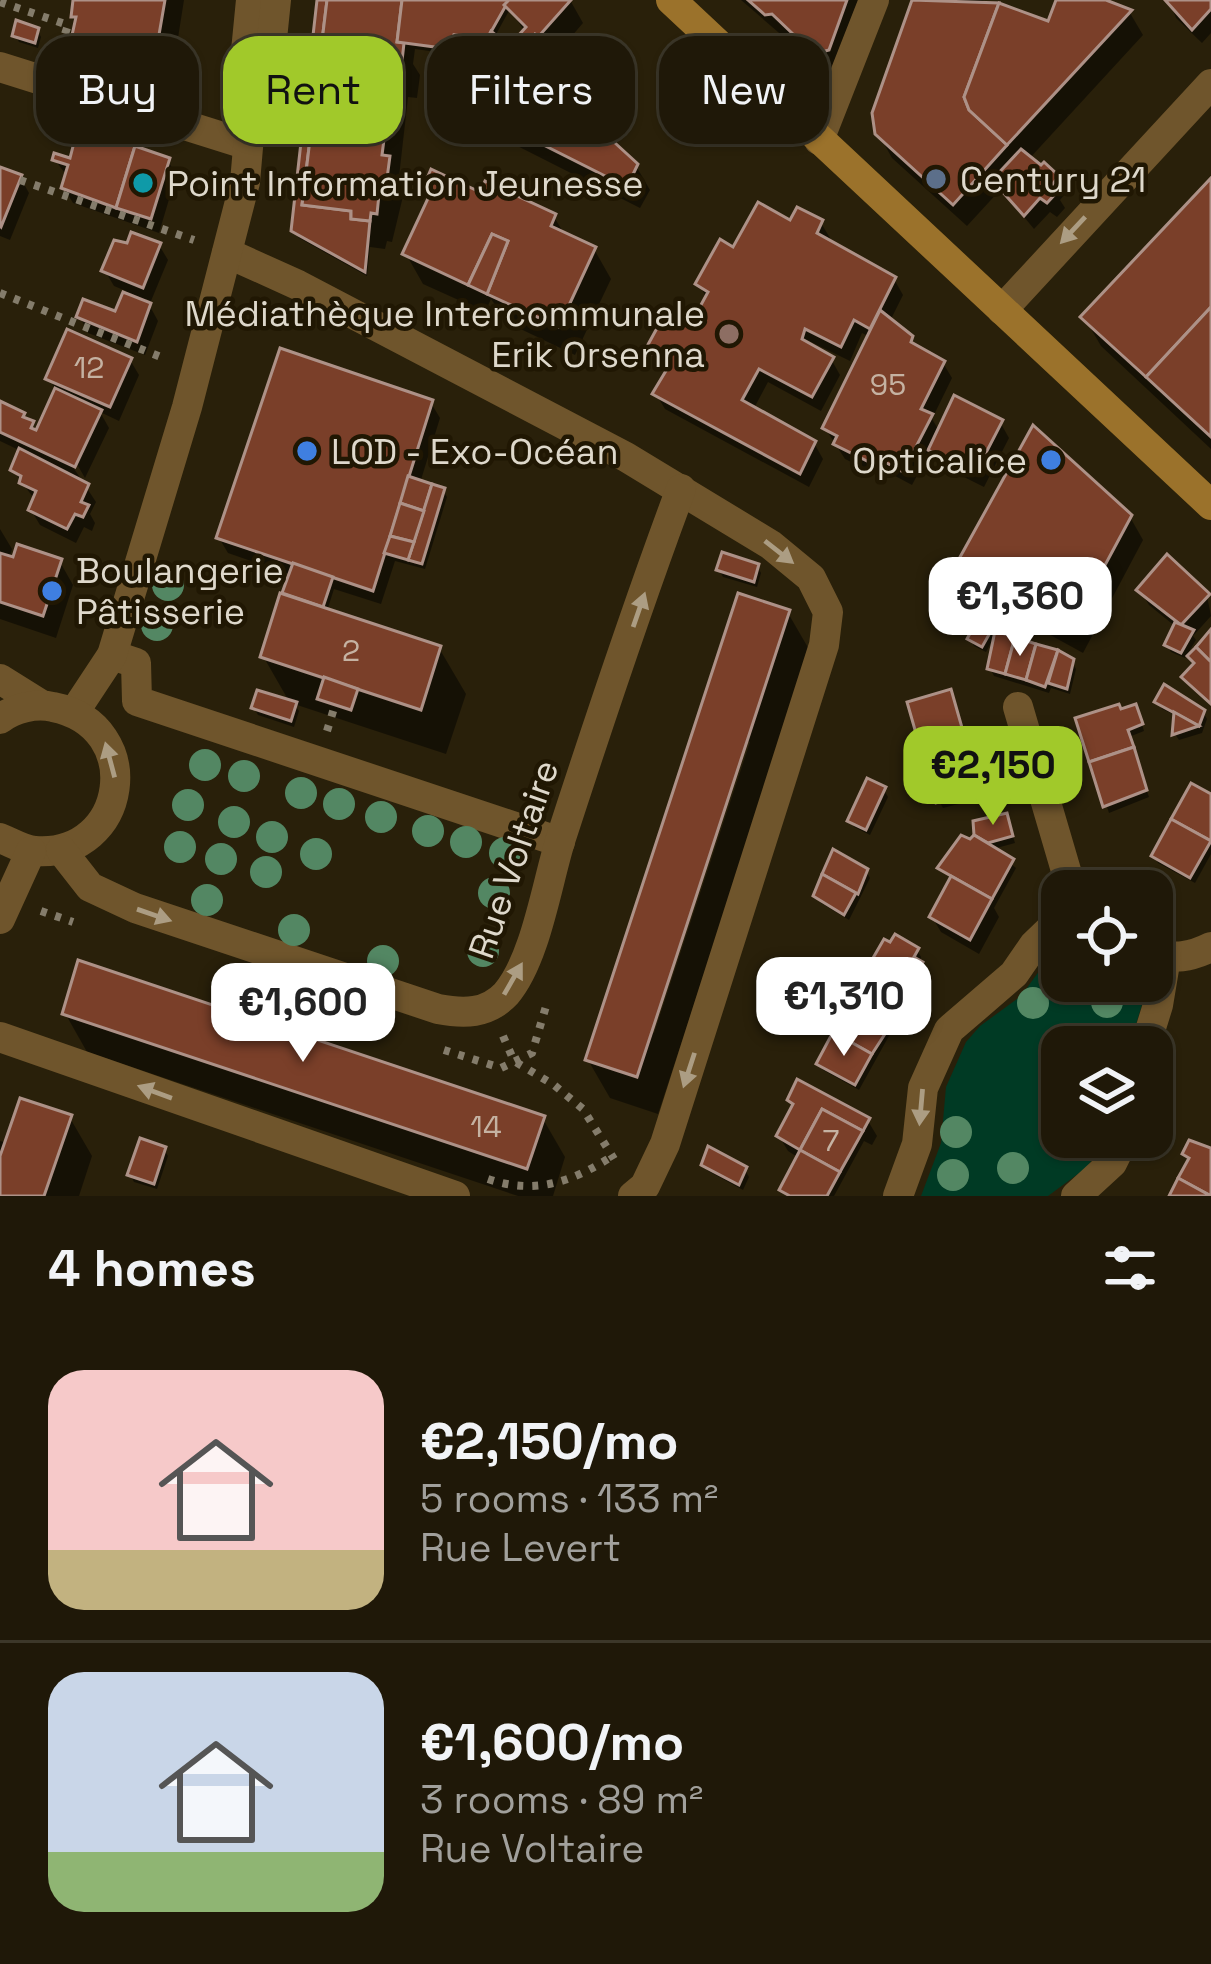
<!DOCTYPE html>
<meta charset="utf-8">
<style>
:root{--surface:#1f1808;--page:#272112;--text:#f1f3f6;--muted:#a1a09c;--line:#3c3729;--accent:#a1c92a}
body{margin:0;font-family:"Space Grotesk",sans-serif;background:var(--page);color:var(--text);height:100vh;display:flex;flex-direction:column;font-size:45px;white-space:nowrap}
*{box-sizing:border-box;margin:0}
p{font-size:39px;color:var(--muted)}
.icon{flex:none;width:66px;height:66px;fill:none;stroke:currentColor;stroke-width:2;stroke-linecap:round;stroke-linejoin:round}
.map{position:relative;height:1196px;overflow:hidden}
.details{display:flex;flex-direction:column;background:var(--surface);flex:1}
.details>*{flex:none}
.banner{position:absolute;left:36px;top:36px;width:1140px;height:108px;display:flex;gap:24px}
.buttons{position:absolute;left:1041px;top:870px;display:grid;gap:24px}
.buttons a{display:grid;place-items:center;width:132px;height:132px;border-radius:24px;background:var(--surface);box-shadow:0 3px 9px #0004,0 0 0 3px var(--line);font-size:60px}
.price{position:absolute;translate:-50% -102px;padding:0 27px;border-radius:24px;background:#fff;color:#222;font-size:39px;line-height:78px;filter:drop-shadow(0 3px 6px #0008)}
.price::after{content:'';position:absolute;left:50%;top:72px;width:36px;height:27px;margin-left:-18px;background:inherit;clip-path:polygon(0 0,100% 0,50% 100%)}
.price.current{background:var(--accent);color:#111}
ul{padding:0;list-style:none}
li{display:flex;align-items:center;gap:36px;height:300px;padding:0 48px}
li+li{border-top:3px solid var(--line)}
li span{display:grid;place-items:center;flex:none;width:336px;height:240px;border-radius:36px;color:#555}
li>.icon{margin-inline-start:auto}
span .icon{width:144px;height:144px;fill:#fffc;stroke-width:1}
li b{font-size:51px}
h2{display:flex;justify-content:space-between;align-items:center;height:144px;padding:0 48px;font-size:51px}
.chip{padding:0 42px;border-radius:36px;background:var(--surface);box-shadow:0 3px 9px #0004,0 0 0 3px var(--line);font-size:42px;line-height:108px}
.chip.current{background:var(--accent);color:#111}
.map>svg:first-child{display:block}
</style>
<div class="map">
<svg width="1211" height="1196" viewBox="0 0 1211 1196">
<rect width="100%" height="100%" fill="#29200a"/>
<path fill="#003a24" d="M1062,946V981H1143L1145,995L1129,1047H1062V1137H1109L1086,1168L1048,1196H921L941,1143L946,1087L966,1042L980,1026L1021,996L1053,952Z"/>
<g fill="#0007" fill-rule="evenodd">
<path d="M77,0H184L166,114L88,88L71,58L78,22L75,16Z"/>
<path d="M320,0H570L583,23L553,58L549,55L535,74L636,166L650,190L640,208L472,123L459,100L480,58L415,49L413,64L420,75L417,98L408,97L399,177L405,188L392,242L387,241L385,249L370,247L367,276L299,238L294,230ZM510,9L525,32L509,50L494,38Z"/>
<path d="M741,0H858L829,76Z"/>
<path d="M916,0H982L1050,25L1059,0H1098L1130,13L1143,35L1029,159L1056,178L1065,194L1060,200L1065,208L1057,217L1050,212L1034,229L1001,189L967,226L892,158L878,133L875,114Z"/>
<path d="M1169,0H1211V33L1202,43L1176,18Z"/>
<path d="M37,30L41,37L38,48L19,42L15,35Z"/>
<path d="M55,160H168L176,176L159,233L73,203L64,188L67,176Z"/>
<path d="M0,170L20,177L29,193L10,240L0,236Z"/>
<path d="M1211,182V449L1101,346L1084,317Z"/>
<path d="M426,188L481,196L554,217L565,235L594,249L611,279L575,355L508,323L491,299L485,312L423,284L406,254L431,197Z"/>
<path d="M821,223L830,238L828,243L894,279L903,295L890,321L911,338L917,349L943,363L952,378L932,419L940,432L1000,422L1009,438L984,487L940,465L931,449L912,485L882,469L880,476L845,459L825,428L870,337L862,333L850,361L807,340L805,344L831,359L840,375L821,411L768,382L753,410L814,443L823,459L809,487L665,409L656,394L669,371L658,365L649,350L691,329L707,299L699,284L734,251L791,224Z"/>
<path d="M159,245L168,260L151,301L146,299L158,321L145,355L88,333L80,317L116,314L126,291L114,286L105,271Z"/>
<path d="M130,360L139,375L119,421L100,412L109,428L85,478L70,452L65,455L96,502L90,514L95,523L92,531L84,527L76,543L40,525L31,510L35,500L13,470L21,451L0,441V404L23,415L37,433L57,392L49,378Z"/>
<path d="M431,403L440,418L420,483L443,490L447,497L425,569L395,561L381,604L334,589L327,611L439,648L466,694L446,754L294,704L299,711L294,727L258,715L254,708L290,703L263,656L292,575L228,553L219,538Z"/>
<path d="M1130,517L1143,540L1083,653L971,591L958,568Z"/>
<path d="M0,529L12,549L9,559L60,562L73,585L56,638L0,619Z"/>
<path d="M757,566L761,573L757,587L723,577L719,570Z"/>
<path d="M1140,590L1207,596L1211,616L1193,636L1196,640L1185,658L1171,652L1167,645L1176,627L1149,605Z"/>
<path d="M788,613L810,651L658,1114L610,1098L588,1060ZM744,740L750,742L654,1033L648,1031Z"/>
<path d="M997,619L1000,626L986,652L974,646L970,639Z"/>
<path d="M997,635L1072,662L1076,669L1070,694L1051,688L1049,693L994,676L990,668Z"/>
<path d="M953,699L982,798L943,808L939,801Z"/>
<path d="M1158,702L1203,712L1207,719L1202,733L1179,740L1175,734L1177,716L1162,709Z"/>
<path d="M1120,712L1139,714L1144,731L1129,737L1149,797L1109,813L1079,720Z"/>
<path d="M884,790L888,797L870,835L854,827L850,820Z"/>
<path d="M1211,797V854L1195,883L1158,863L1154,856Z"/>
<path d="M1009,823L1015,843L993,849L1016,868L994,908L999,917L979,954L941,932L932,917L952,879L940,868L977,836Z"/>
<path d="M834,853L866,871L870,878L849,920L821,903L817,896Z"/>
<path d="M917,950L921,957L918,963L925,971L859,1090L823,1070L819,1064Z"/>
<path d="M65,1013L543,1119L565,1157L553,1196H518L87,1052Z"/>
<path d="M790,1100L868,1121L877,1136L872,1145L864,1141L834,1196H786L782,1190L799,1158L788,1151L779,1136L794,1106Z"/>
<path d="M70,1118L92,1156L79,1196H0V1141L8,1143Z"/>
<path d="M164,1149L168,1156L157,1189L134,1182L130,1175Z"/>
<path d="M704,1164L745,1170L749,1177L743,1190L708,1171Z"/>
</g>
<g fill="#7a3f29" stroke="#ad9187" stroke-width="3">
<path d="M73,0H165L150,87L67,58L76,17H71Z"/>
<path d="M317,0H327L302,205L351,211V219L370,221L365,272L291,231Z"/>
<path d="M327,0H402L397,42L404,43L401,70L393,69L382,155L390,156L386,186L380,185L377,214L371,213L370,221L351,219V211L302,205Z"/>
<path d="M402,0H509L487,39L454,35L450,49L397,42Z"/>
<path d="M509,0H571L539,36L535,34L520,56L638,164L627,187L456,101L491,31L509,46L526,27L504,5Z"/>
<path d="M748,0H847L829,50L814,54L772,14L765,15Z"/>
<path d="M912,0L999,3L964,97L969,110L1007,145L953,205L875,134L872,113Z"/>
<path d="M1056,0H1106L1132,10L1007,145L969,110L964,97L999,3L1048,21Z"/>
<path d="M1165,0H1211V9L1192,30Z"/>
<path d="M16,20L39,28L35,43L12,36Z"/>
<path d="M454,35L487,39L480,53L450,49Z"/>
<path d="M78,127L135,146L116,208L61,188L68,165L52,160L54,153L70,158Z"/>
<path d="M135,146L170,158L151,219L116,208Z"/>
<path d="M1021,149L1041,165L1044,162L1059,176L1052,185L1058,191L1047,203L1040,198L1024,216L992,180Z"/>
<path d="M0,167L22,175L1,227L0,226Z"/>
<path d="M431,169L480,192L485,181L556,214L551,226L596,247L559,327L487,294L508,241L492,234L468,285L402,254L431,192L423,188Z"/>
<path d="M1211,178V307L1146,377L1080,317Z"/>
<path d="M758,202L790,220L797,207L823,220L817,233L896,277L870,329L854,320L841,347L805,329L802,339L834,357L812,397L759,369L742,400L816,441L800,474L652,394L670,364L645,350L667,310L690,325L708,292L695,284L720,239L733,247Z"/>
<path d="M131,232L161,243L143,288L101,271L114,240L127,243Z"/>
<path d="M492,234L508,241L487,294L468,285Z"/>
<path d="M123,292L151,303L137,342L76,317L83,299L115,311Z"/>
<path d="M1211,307V437L1146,377Z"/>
<path d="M880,310L913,336L911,342L945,361L921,409L933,414L903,472L874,456L871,463L833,444L837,436L822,428Z"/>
<path d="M67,329L132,358L110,407L45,379Z"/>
<path d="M280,348L433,400L373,591L216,538Z"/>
<path d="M55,388L102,410L75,467L0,432V401L25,413L23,417L34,421L31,428L36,430Z"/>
<path d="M954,395L1003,420L975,474L928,450Z"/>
<path d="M1033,425L1132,515L1069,632L954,568Z"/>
<path d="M19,448L89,484L81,502L89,505L83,517L75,514L67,529L28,510L36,491L19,483L21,476L10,470Z"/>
<path d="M408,476L432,484L424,511L400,503Z"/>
<path d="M432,484L445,488L422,564L408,560Z"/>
<path d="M400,503L424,511L414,542L390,536Z"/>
<path d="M390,536L414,542L408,560L384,553Z"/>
<path d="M17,544L62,559L43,616L0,602V553L13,557Z"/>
<path d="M722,552L759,564L754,582L716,570Z"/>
<path d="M1167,554L1210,594L1181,625L1136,590Z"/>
<path d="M293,563L333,577L323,607L282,593Z"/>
<path d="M280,593L441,646L421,710L260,657Z"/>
<path d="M738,593L790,610L637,1077L585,1060Z"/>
<path d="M983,609L999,617L982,647L967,639Z"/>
<path d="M1175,622L1194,630L1181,653L1164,645Z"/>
<path d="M1211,629V662L1196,647Z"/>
<path d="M995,631L1015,637L1005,674L987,669Z"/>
<path d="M1015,637L1036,644L1026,680L1005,674Z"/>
<path d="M1036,644L1058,650L1045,687L1026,680Z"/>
<path d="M1196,647L1211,662V704L1181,677L1194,663L1187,656Z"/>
<path d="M1058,650L1074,659L1067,689L1048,683Z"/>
<path d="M324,677L358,689L351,710L317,699Z"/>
<path d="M1164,684L1205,710L1199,726L1154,702Z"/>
<path d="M951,689L980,791L936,803L907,702Z"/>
<path d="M257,690L297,702L291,721L251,708Z"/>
<path d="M1119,704L1121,709L1136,704L1143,724L1128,730L1134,747L1089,762L1075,718Z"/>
<path d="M1174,712L1199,726L1172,735Z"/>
<path d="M1134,747L1147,790L1103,807L1089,762Z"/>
<path d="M867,778L886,787L866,830L847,821Z"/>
<path d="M1191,783L1211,794V841L1171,819Z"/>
<path d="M1007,813L1013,836L988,843L974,835L973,821Z"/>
<path d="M1171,819L1211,841L1190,878L1151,856Z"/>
<path d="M961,835L970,839L974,835L1014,859L992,899L937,868Z"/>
<path d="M833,849L868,869L858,894L822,874Z"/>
<path d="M822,874L856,893L844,915L813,896Z"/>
<path d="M951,876L992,899L970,940L929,917Z"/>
<path d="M895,934L919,948L914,957L923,962L908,991L866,970L884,939L890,942Z"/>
<path d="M78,960L545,1116L527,1169L62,1014Z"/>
<path d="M866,970L908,991L892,1023L850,1001Z"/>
<path d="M850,1001L892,1023L872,1054L833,1032Z"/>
<path d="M833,1032L872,1054L855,1085L816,1064Z"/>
<path d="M797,1079L870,1118L863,1131L822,1109L800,1150L776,1136L793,1104L787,1100Z"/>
<path d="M20,1098L72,1115L44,1196H0V1156Z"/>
<path d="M822,1109L863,1131L840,1172L800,1150Z"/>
<path d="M140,1138L166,1147L154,1184L127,1175Z"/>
<path d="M1189,1140L1211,1148V1196L1178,1178L1189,1158L1182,1154Z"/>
<path d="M708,1146L747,1167L739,1185L701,1165Z"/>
<path d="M800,1150L840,1172L827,1196H790L779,1190Z"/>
<path d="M1178,1178L1211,1196H1169Z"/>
</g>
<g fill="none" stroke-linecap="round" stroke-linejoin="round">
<g stroke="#847c6b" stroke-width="8" stroke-dasharray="6 9" stroke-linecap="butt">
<path d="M0,2L68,25L59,52"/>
<path d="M20,180L194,240"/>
<path d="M0,293L166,359"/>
<path d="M327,731L335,705"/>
<path d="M41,911L73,922"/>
<path d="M503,1036L514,1061L554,1085L583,1109L614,1159"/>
<path d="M444,1050L501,1068L532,1053L547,1003"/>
<path d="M488,1179C535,1195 573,1182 614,1155"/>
</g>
<path stroke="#6f552c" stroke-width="30" d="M112,655L136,663L137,701L560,842"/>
<g stroke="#6f552c" stroke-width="30">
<path d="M0,67L248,145"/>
<path d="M249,136L242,92L251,0"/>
<path d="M819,140L874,0"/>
<path d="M227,253L298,285L626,457L771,545L811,578L828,612L824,645L665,1144L645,1186L633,1196"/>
<path d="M1002,310L1211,84"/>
<path d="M0,679L40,704"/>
<path d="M1018,707L1072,891"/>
<path d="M75,711L112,655L187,407L245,182L249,136L266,97L276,0"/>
<path d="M0,719C14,708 36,703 53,707C148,726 128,858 35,851C23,850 11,842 0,838"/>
<path d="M61,850L90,887L135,908L438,1009C464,1014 487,1014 506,994C536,959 547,882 561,838C599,721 638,604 681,489"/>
<path d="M0,919L31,851"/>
<path d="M1152,952C1174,960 1191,957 1211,947"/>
<path d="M0,1037L455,1196"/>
<path d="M1145,1047L1158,1005L1166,957"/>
<path d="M898,1196L917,1144L923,1088L949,1030L1014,974L1034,945L1062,918"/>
<path d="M1076,1196L1112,1163L1125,1137"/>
</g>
<path stroke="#9b722b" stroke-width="30" d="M671,0L1211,505"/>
</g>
<g fill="#538763">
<circle cx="168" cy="585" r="16"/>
<circle cx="157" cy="625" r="16"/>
<circle cx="205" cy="765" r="16"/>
<circle cx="244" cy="776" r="16"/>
<circle cx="301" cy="793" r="16"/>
<circle cx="339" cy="804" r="16"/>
<circle cx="188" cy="805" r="16"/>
<circle cx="381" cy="817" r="16"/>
<circle cx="234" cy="822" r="16"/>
<circle cx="428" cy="831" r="16"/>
<circle cx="272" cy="837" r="16"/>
<circle cx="466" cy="842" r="16"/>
<circle cx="180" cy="847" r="16"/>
<circle cx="505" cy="853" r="16"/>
<circle cx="316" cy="854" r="16"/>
<circle cx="221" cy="859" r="16"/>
<circle cx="266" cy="872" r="16"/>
<circle cx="494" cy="893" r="16"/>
<circle cx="207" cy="900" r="16"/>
<circle cx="294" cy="930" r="16"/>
<circle cx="483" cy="951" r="16"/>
<circle cx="383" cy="961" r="16"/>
<circle cx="1107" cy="1002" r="16"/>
<circle cx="1033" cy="1003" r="16"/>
<circle cx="956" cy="1132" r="16"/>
<circle cx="1013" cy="1168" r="16"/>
<circle cx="953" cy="1175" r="16"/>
</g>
<defs><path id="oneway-solid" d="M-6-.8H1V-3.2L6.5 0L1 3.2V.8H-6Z" transform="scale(3)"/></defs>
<g fill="#ac9d83">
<use href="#oneway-solid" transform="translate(1073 230) rotate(133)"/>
<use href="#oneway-solid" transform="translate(779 552) rotate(38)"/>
<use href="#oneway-solid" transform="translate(639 610) rotate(-71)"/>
<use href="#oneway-solid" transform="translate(110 760) rotate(-105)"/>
<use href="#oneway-solid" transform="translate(154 915) rotate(19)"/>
<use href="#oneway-solid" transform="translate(513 979) rotate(-60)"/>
<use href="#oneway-solid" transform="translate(689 1070) rotate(108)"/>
<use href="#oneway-solid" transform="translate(155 1092) rotate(-160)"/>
<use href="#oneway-solid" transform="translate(921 1107) rotate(95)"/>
</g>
<circle fill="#5c6f8a" stroke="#201703" stroke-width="4.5" cx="936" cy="179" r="12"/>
<circle fill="#0f9aa8" stroke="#201703" stroke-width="4.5" cx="143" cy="183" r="12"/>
<circle fill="#8d6e63" stroke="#201703" stroke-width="4.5" cx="729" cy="334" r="12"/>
<g fill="#3f7fe0" stroke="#201703" stroke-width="4.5">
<circle cx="307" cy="451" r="12"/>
<circle cx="1051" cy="460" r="12"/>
<circle cx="52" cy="591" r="12"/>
</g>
<g text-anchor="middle" stroke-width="9" stroke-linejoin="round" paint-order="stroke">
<g font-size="30" fill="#c5b2a2">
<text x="89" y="378">12</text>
<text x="888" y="395">95</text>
<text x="351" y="661">2</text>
<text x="486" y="1137">14</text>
<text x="831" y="1151">7</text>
</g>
<g font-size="36" fill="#ded8cb" stroke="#201703" text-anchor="start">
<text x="960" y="192">Century 21</text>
<text x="167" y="196">Point Information Jeunesse</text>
<text x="705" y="326" text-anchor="end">Médiathèque Intercommunale<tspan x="705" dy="41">Erik Orsenna</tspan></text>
<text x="331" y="464">LOD - Exo-Océan</text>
<text x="1027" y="473" text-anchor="end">Opticalice</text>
<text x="76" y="583">Boulangerie<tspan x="76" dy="41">Pâtisserie</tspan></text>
</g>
<g font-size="36" fill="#ded8cb" stroke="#201703">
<text transform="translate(513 859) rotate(-71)" y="13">Rue Voltaire</text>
</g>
</g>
</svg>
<div class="buttons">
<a><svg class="icon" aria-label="locate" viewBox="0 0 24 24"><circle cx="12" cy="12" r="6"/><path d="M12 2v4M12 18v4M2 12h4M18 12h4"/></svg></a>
<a><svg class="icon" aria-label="layers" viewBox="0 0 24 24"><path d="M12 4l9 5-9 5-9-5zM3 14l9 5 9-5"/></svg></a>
</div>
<b class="price" style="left:1020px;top:659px">€1,360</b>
<b class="price current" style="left:993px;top:828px">€2,150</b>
<b class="price" style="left:844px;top:1059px">€1,310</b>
<b class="price" style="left:303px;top:1065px">€1,600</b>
<div class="banner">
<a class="chip">Buy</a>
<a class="chip current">Rent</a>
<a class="chip">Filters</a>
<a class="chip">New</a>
</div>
</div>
<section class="details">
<h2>4 homes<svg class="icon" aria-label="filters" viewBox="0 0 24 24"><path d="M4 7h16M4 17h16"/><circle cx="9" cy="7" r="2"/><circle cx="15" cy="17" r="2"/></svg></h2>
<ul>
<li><span style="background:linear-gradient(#f6c9c9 75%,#c2b280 0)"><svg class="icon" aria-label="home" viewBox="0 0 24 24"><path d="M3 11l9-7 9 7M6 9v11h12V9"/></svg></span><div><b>€2,150/mo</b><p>5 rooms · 133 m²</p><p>Rue Levert</p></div></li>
<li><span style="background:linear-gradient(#c9d6e8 75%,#8fb573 0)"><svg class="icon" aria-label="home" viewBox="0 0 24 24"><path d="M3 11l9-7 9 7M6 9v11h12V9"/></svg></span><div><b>€1,600/mo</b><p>3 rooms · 89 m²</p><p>Rue Voltaire</p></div></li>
</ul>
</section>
